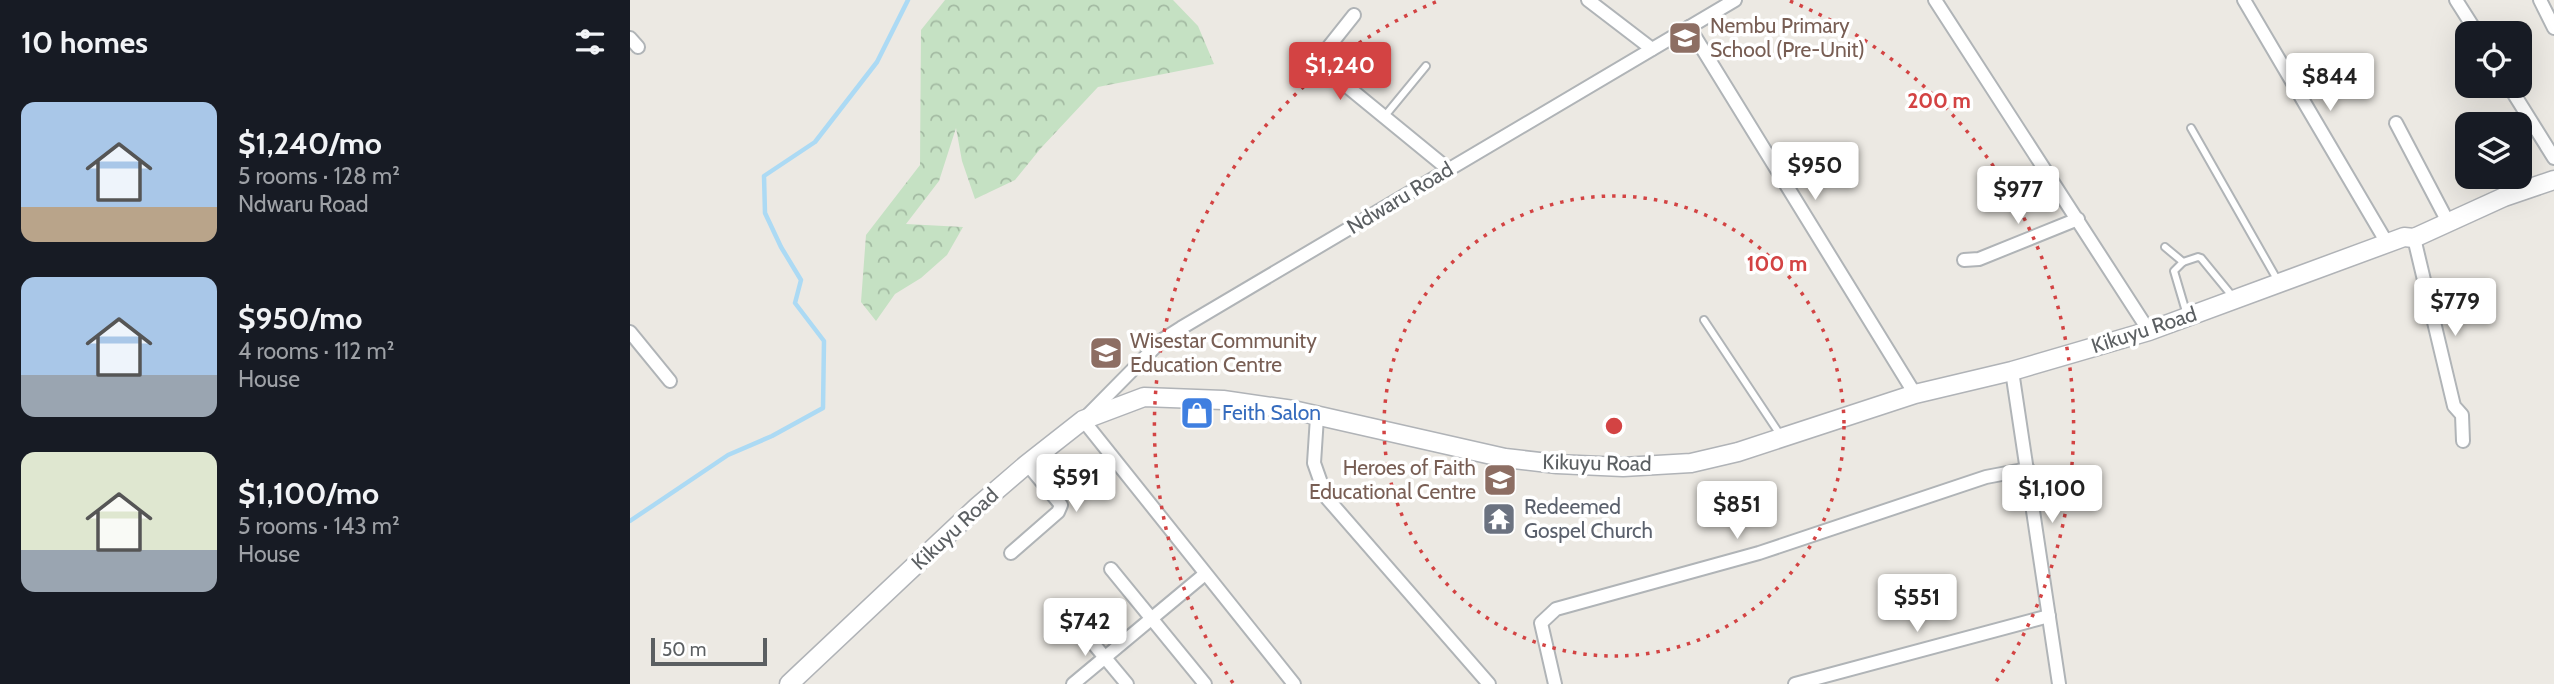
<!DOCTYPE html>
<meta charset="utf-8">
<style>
:root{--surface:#171b24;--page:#20242c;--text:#f1f3f6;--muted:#9ea1a6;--accent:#d34343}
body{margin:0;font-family:Cabin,sans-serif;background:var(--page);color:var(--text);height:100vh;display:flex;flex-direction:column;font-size:26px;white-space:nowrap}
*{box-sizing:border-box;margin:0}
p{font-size:23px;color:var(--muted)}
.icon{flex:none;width:38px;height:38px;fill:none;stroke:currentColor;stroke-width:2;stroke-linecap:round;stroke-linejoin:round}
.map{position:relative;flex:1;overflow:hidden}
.sheet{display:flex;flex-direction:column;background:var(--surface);width:630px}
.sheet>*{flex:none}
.buttons{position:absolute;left:1825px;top:21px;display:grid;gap:14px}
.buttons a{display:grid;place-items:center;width:77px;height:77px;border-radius:14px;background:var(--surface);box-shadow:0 7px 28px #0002;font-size:35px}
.scale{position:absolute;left:21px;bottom:18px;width:116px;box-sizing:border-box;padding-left:7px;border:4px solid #5b5f62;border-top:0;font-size:19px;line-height:24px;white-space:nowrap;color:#5b5f62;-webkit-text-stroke:5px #fff;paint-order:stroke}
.price{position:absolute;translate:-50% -60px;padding:0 16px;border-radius:7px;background:#fff;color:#222;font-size:23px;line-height:46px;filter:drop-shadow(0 2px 4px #0008)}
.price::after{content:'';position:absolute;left:50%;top:42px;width:21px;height:16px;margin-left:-10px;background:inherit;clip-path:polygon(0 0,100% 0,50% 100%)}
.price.on{background:var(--accent);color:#fff}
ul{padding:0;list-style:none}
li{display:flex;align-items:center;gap:21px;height:175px;padding:0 21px}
li span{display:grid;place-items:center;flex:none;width:196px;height:140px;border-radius:14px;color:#555}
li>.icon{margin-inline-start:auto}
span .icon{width:84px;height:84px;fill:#fffc;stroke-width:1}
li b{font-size:30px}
h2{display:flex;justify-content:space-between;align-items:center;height:84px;padding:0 21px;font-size:30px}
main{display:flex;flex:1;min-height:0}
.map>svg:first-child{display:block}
</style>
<main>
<section class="sheet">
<h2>10 homes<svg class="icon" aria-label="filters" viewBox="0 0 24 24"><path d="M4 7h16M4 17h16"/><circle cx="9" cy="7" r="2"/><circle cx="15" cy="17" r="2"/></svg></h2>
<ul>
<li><span style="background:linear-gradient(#a9c7e8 75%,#b9a48a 0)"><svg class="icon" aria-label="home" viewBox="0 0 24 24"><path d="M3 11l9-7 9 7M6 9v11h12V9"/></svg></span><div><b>$1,240/mo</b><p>5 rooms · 128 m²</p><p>Ndwaru Road</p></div></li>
<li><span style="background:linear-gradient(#a9c7e8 70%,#9aa5b1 0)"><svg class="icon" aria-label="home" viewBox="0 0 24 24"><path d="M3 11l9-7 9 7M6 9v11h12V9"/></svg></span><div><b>$950/mo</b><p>4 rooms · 112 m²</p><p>House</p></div></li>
<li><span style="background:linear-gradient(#dfe7d0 70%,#9aa5b1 0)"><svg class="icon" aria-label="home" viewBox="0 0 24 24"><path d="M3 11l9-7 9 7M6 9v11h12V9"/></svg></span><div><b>$1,100/mo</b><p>5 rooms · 143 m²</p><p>House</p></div></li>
</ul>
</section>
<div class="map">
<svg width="1924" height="684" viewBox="0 0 1924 684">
<defs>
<pattern id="forest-crowns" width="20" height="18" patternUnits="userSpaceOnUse" patternTransform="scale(1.75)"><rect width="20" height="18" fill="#c5e1c3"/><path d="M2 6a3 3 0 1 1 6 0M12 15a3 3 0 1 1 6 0" fill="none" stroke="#a3baa2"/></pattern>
</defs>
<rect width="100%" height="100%" fill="#ece9e3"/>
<path fill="url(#forest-crowns)" d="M315,0H543L568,26L584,64L468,87L411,148L385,180L345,199L332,161L326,128L309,181L276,224L333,227L317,255L291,278L265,294L246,321L231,302L236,235L290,165L291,30Z"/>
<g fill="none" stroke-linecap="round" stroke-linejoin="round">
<path stroke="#acdaf4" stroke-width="4.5" d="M0,521L98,455L142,436L193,408L194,341L165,303L171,280L151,247L135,213L134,176L185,142L247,62L278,0"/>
<defs>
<g id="lane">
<path d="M754,117L796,66"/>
<path d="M1561,128L1648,281"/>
<path d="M1535,247L1553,262"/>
<path d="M1557,315L1544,271L1553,262L1568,257L1571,258L1603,297"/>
<path d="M1074,320L1151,436"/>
</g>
<g id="street">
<path d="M958,0L1022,49"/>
<path d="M1305,0L1519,331"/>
<path d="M1614,0L1757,243"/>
<path d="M1826,0L1847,33"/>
<path d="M1910,0L1924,28"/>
<path d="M724,15L693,54L691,65L818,169"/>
<path d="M1059,27L1285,394"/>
<path d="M0,38L8,47"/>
<path d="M1879,86L1924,158"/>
<path d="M1766,123L1818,222"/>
<path d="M1784,238L1824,406L1832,415L1833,441"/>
<path d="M1334,260L1349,259L1448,219"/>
<path d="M0,332L40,381"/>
<path d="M1382,371L1429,684"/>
<path d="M687,417L684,463L696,497L859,684"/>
<path d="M381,553L428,512L431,505L397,464"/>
<path d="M481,569L575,684"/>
<path d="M437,612L497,684"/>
<path d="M443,684L575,574"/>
<path d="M664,684L453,420L532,340L551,328L1105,0"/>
<path d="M925,684L911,623L926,609L1129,553L1356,477L1398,469"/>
<path d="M1165,684L1419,616"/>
</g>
<path id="secondary" d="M159,684L347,507L397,464L453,420L514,397L593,400L663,410L875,458L927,464L993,467L1061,463L1108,452L1285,394L1382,371L1519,331L1774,237L1784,238L1874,197L1924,180"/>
</defs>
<use href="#lane" stroke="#b0b4b7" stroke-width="10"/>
<use href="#street" stroke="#b0b4b7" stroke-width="16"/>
<use href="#secondary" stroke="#b0b3b7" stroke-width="21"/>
<use href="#lane" stroke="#fff" stroke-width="6"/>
<use href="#street" stroke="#fff" stroke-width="12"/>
<use href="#secondary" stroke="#fff" stroke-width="18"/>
</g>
<g fill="none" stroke="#d34343" stroke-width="3.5" stroke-dasharray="3.5 7">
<circle cx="984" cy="426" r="230"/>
<path d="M603 683A460 460 0 0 1 808 1M1160 1A460 460 0 0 1 1365 683"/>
</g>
<defs>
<symbol id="school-square" viewBox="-11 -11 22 22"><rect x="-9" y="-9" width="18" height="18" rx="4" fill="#8d6e63" stroke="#fff"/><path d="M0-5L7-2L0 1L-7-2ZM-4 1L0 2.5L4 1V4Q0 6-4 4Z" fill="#fff"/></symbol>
<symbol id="shop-square" viewBox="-11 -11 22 22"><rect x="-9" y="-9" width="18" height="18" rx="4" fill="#3f7fe0" stroke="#fff"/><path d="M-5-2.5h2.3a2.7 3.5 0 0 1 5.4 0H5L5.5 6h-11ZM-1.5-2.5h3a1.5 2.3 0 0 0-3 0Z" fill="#fff"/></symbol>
<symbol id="temple-square" viewBox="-11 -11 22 22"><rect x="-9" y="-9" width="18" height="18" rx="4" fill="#6b7280" stroke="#fff"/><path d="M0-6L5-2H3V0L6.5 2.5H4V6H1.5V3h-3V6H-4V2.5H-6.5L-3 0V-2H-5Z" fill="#fff"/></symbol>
</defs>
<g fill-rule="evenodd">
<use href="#school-square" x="1036" y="19" width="38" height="38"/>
<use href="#school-square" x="457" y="334" width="38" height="38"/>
<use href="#shop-square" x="548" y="394" width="38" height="38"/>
<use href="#school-square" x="851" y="461" width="38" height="38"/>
<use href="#temple-square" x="850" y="500" width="38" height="38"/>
</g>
<g text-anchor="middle" stroke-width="7" stroke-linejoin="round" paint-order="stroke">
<g font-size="21" fill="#785e54" stroke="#fff" text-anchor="start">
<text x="1080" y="33">Nembu Primary<tspan x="1080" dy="24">School (Pre-Unit)</tspan></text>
<text x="500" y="348">Wisestar Community<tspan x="500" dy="24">Education Centre</tspan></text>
<text x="846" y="475" text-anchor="end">Heroes of Faith<tspan x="846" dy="24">Educational Centre</tspan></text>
</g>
<g font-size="21" fill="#5b5f62" stroke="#fff">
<text transform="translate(770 198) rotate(-31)" y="7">Ndwaru Road</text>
<text transform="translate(1514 330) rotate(-18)" y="7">Kikuyu Road</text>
<text transform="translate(967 463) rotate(1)" y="7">Kikuyu Road</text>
<text transform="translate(325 529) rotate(-43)" y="7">Kikuyu Road</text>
</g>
<g font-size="21" fill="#366cbe" stroke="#fff" text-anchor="start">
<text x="592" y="420">Feith Salon</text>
</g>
<g font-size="21" fill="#5b616d" stroke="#fff" text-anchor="start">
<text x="894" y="514">Redeemed<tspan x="894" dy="24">Gospel Church</tspan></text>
</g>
</g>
<circle cx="984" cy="426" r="10" fill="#d34343" stroke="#fff" stroke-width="3.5"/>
<g font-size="21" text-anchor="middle" font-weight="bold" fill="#d34343" stroke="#fff" stroke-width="7" stroke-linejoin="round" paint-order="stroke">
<text x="1309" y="108">200 m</text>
<text x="1147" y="271">100 m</text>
</g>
</svg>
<div class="buttons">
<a><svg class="icon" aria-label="locate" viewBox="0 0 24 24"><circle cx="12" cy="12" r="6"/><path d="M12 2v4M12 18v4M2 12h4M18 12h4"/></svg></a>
<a><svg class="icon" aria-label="layers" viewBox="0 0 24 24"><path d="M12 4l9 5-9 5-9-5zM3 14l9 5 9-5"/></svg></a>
</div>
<div class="scale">50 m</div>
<b class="price on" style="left:710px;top:102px">$1,240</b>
<b class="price" style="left:1700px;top:113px">$844</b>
<b class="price" style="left:1185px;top:202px">$950</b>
<b class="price" style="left:1388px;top:226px">$977</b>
<b class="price" style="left:1825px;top:338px">$779</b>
<b class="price" style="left:446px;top:514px">$591</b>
<b class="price" style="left:1422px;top:525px">$1,100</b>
<b class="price" style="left:1107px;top:541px">$851</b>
<b class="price" style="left:1287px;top:634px">$551</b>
<b class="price" style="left:455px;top:658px">$742</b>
</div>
</main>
